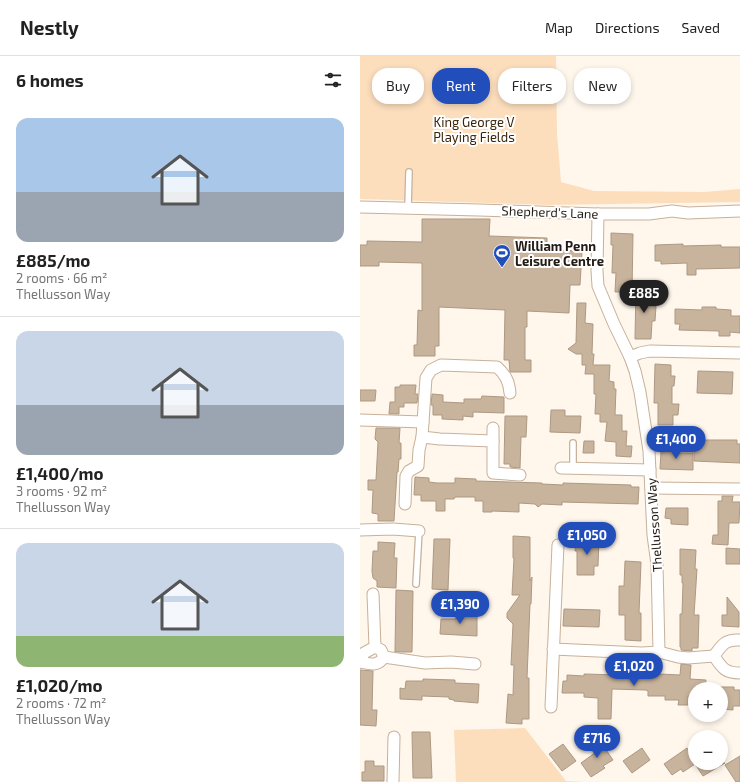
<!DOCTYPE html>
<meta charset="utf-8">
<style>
:root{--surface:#fff;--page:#f2f2f2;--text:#222;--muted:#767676;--line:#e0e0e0;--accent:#224ebb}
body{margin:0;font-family:"Exo 2",sans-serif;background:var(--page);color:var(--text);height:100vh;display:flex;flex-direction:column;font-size:15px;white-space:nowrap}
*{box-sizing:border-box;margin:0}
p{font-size:13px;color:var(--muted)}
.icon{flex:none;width:22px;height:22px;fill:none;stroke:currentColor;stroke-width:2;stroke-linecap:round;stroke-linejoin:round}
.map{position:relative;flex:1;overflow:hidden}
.details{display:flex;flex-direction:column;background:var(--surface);width:360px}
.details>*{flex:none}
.banner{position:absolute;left:12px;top:12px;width:308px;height:36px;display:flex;gap:8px}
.fabs{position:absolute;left:328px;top:626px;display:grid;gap:8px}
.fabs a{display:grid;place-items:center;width:40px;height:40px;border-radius:50%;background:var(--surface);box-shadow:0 2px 6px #0003;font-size:20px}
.price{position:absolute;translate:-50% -34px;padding:0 9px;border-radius:14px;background:var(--accent);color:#fff;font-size:13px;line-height:26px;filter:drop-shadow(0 1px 2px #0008)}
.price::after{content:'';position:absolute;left:50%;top:24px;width:12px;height:9px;margin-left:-6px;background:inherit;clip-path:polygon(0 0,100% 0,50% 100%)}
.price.active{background:#222;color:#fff}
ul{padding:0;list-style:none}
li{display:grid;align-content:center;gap:8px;height:212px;padding:0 16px}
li+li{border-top:1px solid var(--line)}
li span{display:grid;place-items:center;height:124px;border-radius:12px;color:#555}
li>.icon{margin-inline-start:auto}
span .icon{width:72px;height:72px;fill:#fffc;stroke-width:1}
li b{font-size:17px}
h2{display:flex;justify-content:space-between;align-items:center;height:48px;padding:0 16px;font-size:17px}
.tag{padding:0 14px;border-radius:16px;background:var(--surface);box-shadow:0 2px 6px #0003;font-size:14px;line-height:36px}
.tag.active{background:var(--accent);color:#fff}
header{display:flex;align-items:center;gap:24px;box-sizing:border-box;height:56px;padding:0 20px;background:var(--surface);border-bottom:1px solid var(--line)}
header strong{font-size:19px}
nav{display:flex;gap:22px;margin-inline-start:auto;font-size:14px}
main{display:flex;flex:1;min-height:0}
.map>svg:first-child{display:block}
</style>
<header>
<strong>Nestly</strong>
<nav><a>Map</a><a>Directions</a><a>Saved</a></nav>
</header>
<main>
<section class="details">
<h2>6 homes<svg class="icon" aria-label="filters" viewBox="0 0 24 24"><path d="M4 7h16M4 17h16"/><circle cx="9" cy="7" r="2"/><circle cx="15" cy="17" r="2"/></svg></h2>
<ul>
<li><span style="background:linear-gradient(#a9c7e8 60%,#9aa5b1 0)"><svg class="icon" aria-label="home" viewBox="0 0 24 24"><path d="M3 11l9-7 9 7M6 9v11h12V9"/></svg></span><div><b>£885/mo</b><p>2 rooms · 66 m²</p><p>Thellusson Way</p></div></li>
<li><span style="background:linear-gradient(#c9d6e8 60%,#9aa5b1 0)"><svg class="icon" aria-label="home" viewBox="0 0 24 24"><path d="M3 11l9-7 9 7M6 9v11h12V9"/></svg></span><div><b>£1,400/mo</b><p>3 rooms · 92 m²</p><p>Thellusson Way</p></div></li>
<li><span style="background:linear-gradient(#c9d6e8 75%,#8fb573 0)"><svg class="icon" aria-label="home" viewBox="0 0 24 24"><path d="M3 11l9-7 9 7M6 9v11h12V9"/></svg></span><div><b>£1,020/mo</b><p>2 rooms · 72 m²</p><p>Thellusson Way</p></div></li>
</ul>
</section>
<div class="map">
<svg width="380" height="726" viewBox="0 0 380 726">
<rect width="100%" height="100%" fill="#fff6ec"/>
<g fill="#fcdebd">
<path d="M0,0H196L197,77L201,126L234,135L344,136L380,133V146L189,149L0,143Z"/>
<path d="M165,672L206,725L225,726H96L94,674Z"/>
</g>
<g fill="#c8b39c" stroke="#ad9983">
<path d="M62,163H130L129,180L187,182V194L222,195L220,229H210L209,257L167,255V271H165V304H171V316H150L149,304H144L145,254L79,251V290H75V300H54V289H57L58,254L62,255V207L19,206V210H0V189H7V185L62,186Z"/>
<path d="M251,177L273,178L272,236H255L256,217H252L253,189H251Z"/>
<path d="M323,188V190L361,189V191H380V212L336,213V219H327V207L301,208V205H295V189Z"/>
<path d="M276,231H291L290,250H296L295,265H292L291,283H275Z"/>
<path d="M217,247H226L225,267L233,268L232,298H234L233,309H250L249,325L254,326V333H256L255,359H262V375H267L266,390H272L271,401L256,400V386L245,385L247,366H240V358H235L236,338H234V318H225L226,309H222V298H216L208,293L216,287Z"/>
<path d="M342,251H356V253L371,254V260H380V277L370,276V280H359V275L319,274L320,268H315V253L342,254Z"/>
<path d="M295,308L311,309V320H315L314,330H312V348H319L318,359H313V369H298V347H294Z"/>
<path d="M338,315L373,316L372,338L337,337Z"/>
<path d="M40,329H56L55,338H58L57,347H44V351H39V358H29L30,346H35V331H40Z"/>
<path d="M0,334H16L15,345H0Z"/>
<path d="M72,338L83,339V346L104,347V343H121L122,340L144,341V357L113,356V361L103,360V364L82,363V359H73V349H71Z"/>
<path d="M191,354H205V360H221L220,377L190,376Z"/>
<path d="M145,360H167L166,381H161L160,412L150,411V408H144Z"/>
<path d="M16,372H40L39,387H41V403H39L38,416H37L34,465H18V458L12,457L13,434H8V424H16L18,386L15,383Z"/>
<path d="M344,384H377V388H380V407L334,405V387H344Z"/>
<path d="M224,385H234V397H223Z"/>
<path d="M305,389L317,390L316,397H333V414L300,413L301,396H304Z"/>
<path d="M55,421L69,422V426L77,427H95V422L116,423V425L182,427V428L203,429V427L271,429V431H279L278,448L202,446V449L182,448L178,451L175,448L159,447V456L132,455V456H123V445H115V441H95L94,443H85V455H76V445H61V439H54Z"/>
<path d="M362,440H373L372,446H380L379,467H369L368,489L352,488L353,479H358V445H362Z"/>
<path d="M306,452H328V469L311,468V463L305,462Z"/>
<path d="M153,480L170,481V525L172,521L171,548H170L167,622H169V663H162V668L146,667L148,638L153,639L154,609H151L153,568L147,562V557L160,539H152L154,502H153Z"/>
<path d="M74,483H90L88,534L72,533Z"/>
<path d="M216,484H239L238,510H234V519H217V495H215Z"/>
<path d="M18,486L35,487L34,502H37L36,532L17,531V525L13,522L12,515L13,495H18Z"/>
<path d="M366,492L380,493V508H366Z"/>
<path d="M320,493L336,494L335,513H337L334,559H339L338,592H332V595L321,594V591H320V558H322L323,527H322V519H320Z"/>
<path d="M265,505L281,506L279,557H281V585L265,584V559H259V530H264Z"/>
<path d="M36,534L53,535L52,596H35Z"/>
<path d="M367,541L379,556V571L362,570V559H367Z"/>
<path d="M204,553L240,554L239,571L203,570Z"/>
<path d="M96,557L117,559V580L80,578L81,563H96Z"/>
<path d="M321,608L331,609L330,623L346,624L345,633H335V641L328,640V649H318L319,644H305V640H288V635L286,634L252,633L251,663H238V642L224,641V637H202L203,625H207V619L224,620V618L260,619V616L320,619Z"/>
<path d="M0,614L13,615L12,654H17L16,670L0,669Z"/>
<path d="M63,623L95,624V627L119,628L118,647L94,645V644L89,643V641L62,640V644L40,643V632L45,633L46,625H63Z"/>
<path d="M361,631H374V634H380V650H373V654L361,653Z"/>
<path d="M52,676H70L72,722H53Z"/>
<path d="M238,682L253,704L243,710L245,712L231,721L221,707L236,696L230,687Z"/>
<path d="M203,688L216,705L202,715L189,698Z"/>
<path d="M282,692L290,704L272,717L263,705Z"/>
<path d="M327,692L335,707H365L343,720L335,708L323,716L321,713L312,719L304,708Z"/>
<path d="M380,700V726H376L365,709Z"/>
<path d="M5,705H14V710H24V725H2V716H5Z"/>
</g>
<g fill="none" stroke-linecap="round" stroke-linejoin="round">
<defs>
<g id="lane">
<path d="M48,152L49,116"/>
<path d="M213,412V387"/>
<path d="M56,528L59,475"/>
</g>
<g id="street">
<path d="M0,151L119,154L238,158H289L312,155L328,157L380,155"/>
<path d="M238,158L237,215L238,230L254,268L270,301L275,315L280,336L289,395L293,479L297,508L299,596"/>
<path d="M270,301L280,297L290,295L380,297"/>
<path d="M0,364L63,366"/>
<path d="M133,372V417L160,419"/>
<path d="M133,385L80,383L62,381L66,322L71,314L81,309L137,311C146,319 149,326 150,337"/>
<path d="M201,412L290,414"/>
<path d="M291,432L380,433"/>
<path d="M45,448L46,420L49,415L58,410L59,394L62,381"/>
<path d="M0,474L33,473L59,475"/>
<path d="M13,538L15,591"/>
<path d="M193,593L282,597L299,596L318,601L328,602L354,600"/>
<path d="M354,600C362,589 365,583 380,584"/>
<path d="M354,600C362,612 365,617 380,617"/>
<path d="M0,606L4,597L15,591L21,594L24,601L65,607L91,606L115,608"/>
<path d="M0,606C10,608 18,611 24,601"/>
<path d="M191,651L198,489"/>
<path d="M33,726L34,681"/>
</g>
</defs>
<use href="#lane" stroke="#c6b19b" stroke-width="8"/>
<use href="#street" stroke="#c6b19b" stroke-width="13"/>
<use href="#lane" stroke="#fff" stroke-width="5.5"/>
<use href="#street" stroke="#fff" stroke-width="11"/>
</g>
<defs>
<symbol id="stadium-pin" viewBox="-11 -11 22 30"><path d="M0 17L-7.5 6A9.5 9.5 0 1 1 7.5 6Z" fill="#224ebb" stroke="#fff"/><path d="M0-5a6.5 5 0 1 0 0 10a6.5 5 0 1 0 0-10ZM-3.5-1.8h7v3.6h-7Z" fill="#fff"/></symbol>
</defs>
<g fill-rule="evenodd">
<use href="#stadium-pin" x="132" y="187" width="20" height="27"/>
</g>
<g text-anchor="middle" stroke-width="4" stroke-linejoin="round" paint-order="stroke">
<g font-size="13" fill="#3a250b" stroke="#fff">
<text x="114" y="71">King George V<tspan x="114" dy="15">Playing Fields</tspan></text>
</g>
<g font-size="13" fill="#231b13" stroke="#fff">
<text transform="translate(190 156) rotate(2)" y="5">Shepherd's Lane</text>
<text transform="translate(294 469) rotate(-94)" y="5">Thellusson Way</text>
</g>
<g font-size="13" font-weight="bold" fill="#231b13" stroke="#fff" text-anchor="start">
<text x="155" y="195">William Penn<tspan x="155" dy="15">Leisure Centre</tspan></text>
</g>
</g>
</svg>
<div class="fabs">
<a>+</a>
<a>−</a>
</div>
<b class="price active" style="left:284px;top:258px">£885</b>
<b class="price" style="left:316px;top:404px">£1,400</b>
<b class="price" style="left:227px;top:500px">£1,050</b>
<b class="price" style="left:100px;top:569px">£1,390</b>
<b class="price" style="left:274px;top:631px">£1,020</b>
<b class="price" style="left:237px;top:703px">£716</b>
<div class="banner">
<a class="tag">Buy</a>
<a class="tag active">Rent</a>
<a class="tag">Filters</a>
<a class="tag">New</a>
</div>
</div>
</main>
